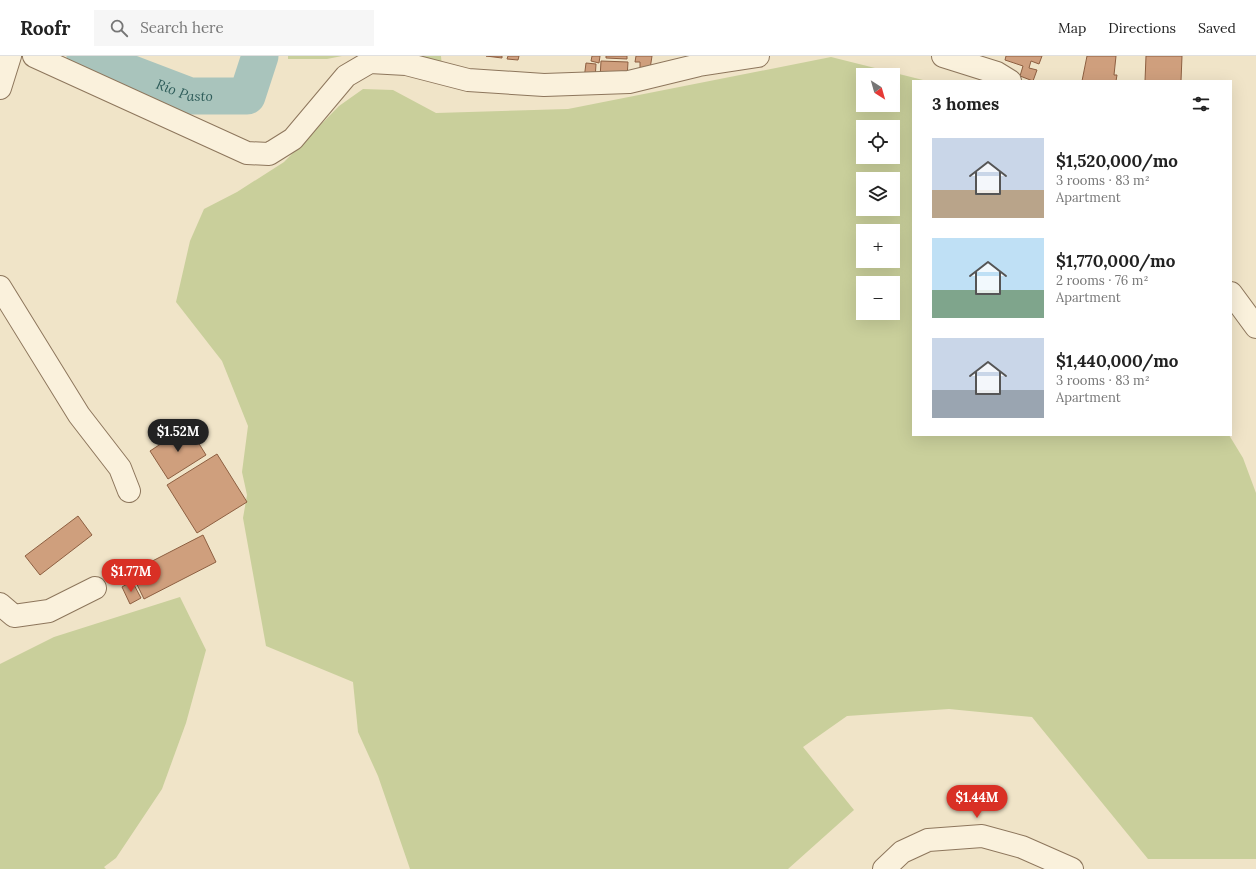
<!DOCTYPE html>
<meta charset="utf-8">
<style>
:root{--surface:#fff;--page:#f6f6f6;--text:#222;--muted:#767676;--line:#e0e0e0;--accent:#d93025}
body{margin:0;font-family:Lora,serif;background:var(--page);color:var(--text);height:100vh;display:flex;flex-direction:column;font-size:15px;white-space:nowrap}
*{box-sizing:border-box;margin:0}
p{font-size:13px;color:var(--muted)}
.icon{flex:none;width:22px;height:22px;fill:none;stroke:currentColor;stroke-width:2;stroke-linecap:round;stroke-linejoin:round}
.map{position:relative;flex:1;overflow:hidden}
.side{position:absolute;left:912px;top:24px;width:320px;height:356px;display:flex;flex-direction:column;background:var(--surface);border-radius:0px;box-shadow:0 4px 16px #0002}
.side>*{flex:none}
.needle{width:26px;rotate:143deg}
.tools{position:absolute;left:856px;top:12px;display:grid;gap:8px}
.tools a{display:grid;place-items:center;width:44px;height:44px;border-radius:0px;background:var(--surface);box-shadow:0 4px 16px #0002;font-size:20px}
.price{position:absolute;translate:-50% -34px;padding:0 9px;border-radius:14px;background:var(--accent);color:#fff;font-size:13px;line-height:26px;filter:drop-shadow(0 1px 2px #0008)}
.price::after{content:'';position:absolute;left:50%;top:24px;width:12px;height:9px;margin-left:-6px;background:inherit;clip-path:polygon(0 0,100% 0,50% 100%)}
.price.current{background:#222;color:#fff}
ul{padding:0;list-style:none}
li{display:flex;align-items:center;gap:12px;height:100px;padding:0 20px}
li span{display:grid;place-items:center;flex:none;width:112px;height:80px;border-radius:0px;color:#555}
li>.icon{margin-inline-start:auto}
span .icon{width:48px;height:48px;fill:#fffc;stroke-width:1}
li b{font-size:17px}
h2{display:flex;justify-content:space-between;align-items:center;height:48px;padding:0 20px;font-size:17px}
header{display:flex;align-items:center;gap:24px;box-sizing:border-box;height:56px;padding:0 20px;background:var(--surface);border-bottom:1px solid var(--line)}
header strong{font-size:19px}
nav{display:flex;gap:22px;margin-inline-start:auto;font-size:14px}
.search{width:280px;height:36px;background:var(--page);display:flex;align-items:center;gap:10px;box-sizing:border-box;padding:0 14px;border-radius:0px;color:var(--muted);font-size:15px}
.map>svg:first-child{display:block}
</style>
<header>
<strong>Roofr</strong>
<div class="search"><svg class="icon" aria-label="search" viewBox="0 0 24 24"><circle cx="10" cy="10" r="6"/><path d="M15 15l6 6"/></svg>Search here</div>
<nav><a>Map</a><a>Directions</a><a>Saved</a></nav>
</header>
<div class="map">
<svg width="1256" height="813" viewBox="0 0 1256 813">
<rect width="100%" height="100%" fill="#f0e4c8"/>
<g fill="#c9cf9b" fill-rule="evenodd">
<path d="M288,0H342L327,3H288Z"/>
<path d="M407,0H441L443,23Z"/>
<path d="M831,1L927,25H913V379H1229L1243,402L1256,437V803H1148L1032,661L949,653L847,660L803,691L854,754L788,813H410L378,720L358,676L353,626L266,590L243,462L247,439L242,416L248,370L222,305L176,246L190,185L204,153L237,136L284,106L339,50L363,33L393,34L436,57L568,53ZM863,19H893V49H863ZM863,71H893V101H863ZM863,123H893V153H863ZM863,175H893V205H863ZM863,227H893V257H863Z"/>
<path d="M180,541L206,594L186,667L162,733L116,802L104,811L106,813H0V608L54,581Z"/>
</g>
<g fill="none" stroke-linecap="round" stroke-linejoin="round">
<path stroke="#a9c4bc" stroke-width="37" id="s1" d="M85,0L190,40H247L260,0"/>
</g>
<g fill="#cf9f7d" stroke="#8d5f41">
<path d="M486,0H502V2Z"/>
<path d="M508,0H519L518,4L507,3Z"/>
<path d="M592,0H600L599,7L591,5Z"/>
<path d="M606,0H627V3L606,2Z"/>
<path d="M636,0H652L650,13L640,12V6H635Z"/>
<path d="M1006,0H1042L1039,8L1031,5L1029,12L1037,14L1033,25L1020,20L1023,10L1005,4Z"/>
<path d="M1087,0H1116L1114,19H1117L1116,25H1082Z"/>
<path d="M1146,0H1182L1181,25H1145Z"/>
<path d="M601,5L628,6L627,22H600Z"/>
<path d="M586,7L596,8L595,24L584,23Z"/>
<path d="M188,370L206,399L168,423L150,395Z"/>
<path d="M217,398L247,446L197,477L167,429Z"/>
<path d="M78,460L92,479L40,519L25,500Z"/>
<path d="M203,479L216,506L144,543L131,516Z"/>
<path d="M132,525L141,542L130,548L122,531Z"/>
</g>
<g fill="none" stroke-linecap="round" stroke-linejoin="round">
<defs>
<g id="minor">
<path d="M34,0L247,97L269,98L293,83L346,20L370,6L406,8L468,24L544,29L629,26L699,9L758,0"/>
<path d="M943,0L997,17L1010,25"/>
<path d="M0,32L10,0"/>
<path d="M0,231L79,359L120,412L129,435"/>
<path d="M1231,237L1256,271"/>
<path d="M0,548L14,560L49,555L95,532"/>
<path d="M884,813L902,796L928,784L982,780L1022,791L1072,813"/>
</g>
</defs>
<use href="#minor" stroke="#8d765c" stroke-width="24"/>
<use href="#minor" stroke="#faf1dc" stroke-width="22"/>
</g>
<g text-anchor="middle" stroke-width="3" stroke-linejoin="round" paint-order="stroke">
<g font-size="14" font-style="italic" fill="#2f5d5a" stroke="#f7eed8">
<text dy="5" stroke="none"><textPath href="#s1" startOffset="106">Río Pasto</textPath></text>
</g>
</g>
</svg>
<div class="tools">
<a><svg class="needle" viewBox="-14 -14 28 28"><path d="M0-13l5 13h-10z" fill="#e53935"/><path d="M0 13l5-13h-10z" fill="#767676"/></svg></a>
<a><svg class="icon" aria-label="locate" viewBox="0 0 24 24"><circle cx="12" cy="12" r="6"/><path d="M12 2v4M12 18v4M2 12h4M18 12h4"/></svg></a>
<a><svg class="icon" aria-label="layers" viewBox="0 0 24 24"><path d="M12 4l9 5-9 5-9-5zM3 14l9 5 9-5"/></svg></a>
<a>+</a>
<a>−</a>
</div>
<b class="price current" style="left:178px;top:397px">$1.52M</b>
<b class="price" style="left:131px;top:537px">$1.77M</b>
<b class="price" style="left:977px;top:763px">$1.44M</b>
<section class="side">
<h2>3 homes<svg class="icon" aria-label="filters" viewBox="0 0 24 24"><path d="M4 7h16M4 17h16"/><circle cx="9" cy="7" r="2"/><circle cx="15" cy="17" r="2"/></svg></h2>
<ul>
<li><span style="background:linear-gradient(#c9d6e8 65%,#b9a48a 0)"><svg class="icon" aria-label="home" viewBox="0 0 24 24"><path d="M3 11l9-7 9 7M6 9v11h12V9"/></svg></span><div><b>$1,520,000/mo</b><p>3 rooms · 83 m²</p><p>Apartment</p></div></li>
<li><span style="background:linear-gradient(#bfe0f5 65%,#7fa58c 0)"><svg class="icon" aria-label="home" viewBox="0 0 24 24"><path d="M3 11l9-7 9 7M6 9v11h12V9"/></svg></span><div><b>$1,770,000/mo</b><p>2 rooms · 76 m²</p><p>Apartment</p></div></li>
<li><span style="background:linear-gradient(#c9d6e8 65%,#9aa5b1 0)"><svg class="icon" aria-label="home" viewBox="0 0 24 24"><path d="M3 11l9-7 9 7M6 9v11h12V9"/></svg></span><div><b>$1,440,000/mo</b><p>3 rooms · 83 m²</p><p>Apartment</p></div></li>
</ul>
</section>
</div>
